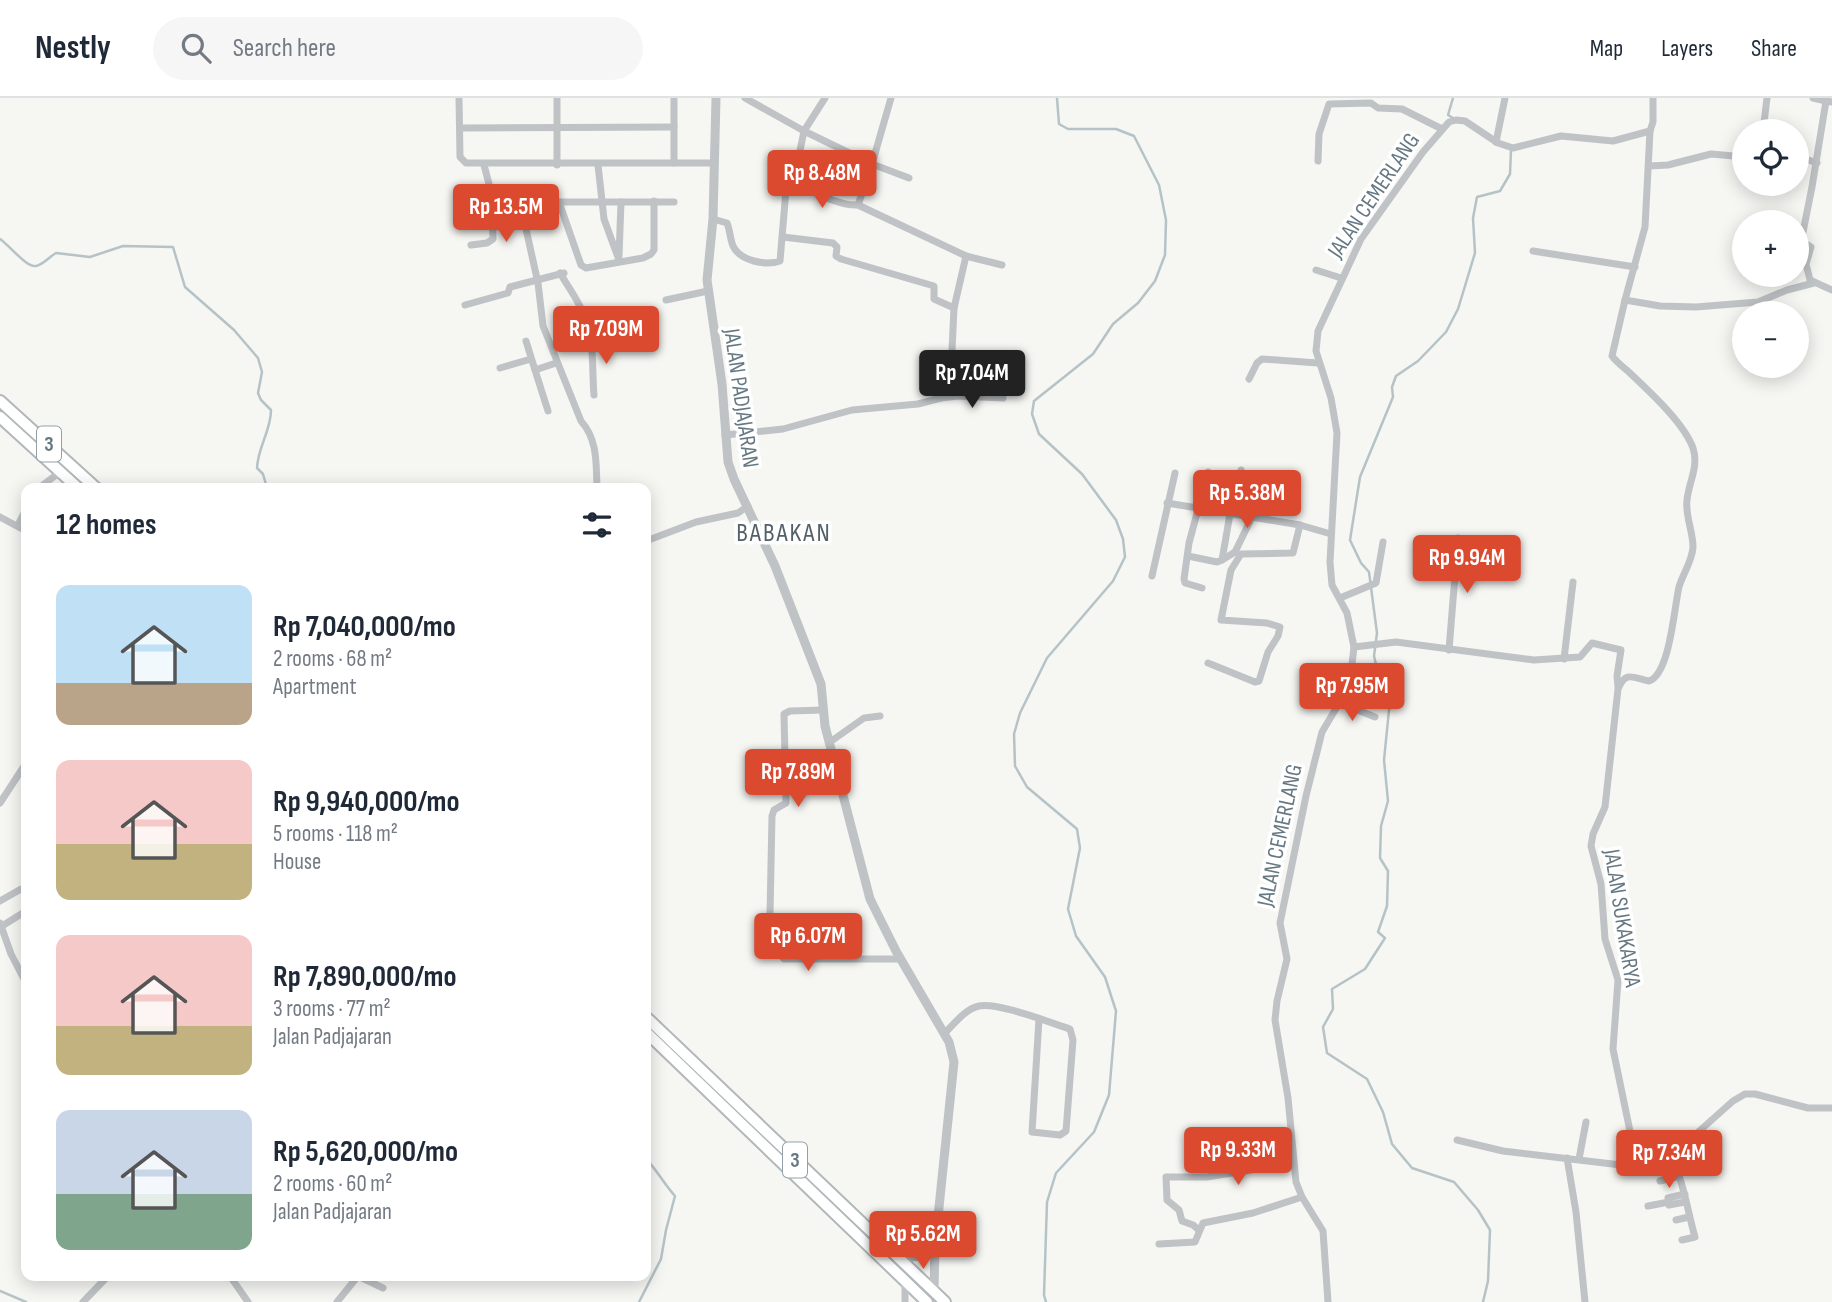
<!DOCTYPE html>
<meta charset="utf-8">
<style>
:root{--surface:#fff;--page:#f6f6f7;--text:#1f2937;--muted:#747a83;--line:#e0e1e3;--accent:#db492e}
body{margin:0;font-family:"Sofia Sans Condensed",sans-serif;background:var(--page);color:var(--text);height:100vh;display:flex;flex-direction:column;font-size:26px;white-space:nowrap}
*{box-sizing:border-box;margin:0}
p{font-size:23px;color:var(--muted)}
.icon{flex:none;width:38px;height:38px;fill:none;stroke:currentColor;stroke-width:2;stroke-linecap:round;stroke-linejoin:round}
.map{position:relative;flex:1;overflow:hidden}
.drawer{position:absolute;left:21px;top:385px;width:630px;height:798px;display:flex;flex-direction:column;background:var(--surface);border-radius:14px;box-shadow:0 4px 18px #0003}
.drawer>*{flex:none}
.fabs{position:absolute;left:1732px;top:21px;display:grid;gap:14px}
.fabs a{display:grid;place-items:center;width:77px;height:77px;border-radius:50%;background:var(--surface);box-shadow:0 4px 18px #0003;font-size:35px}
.price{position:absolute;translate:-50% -60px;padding:0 16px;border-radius:7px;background:var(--accent);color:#fff;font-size:23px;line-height:46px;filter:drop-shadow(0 2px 4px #0008)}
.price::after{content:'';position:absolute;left:50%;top:42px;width:21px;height:16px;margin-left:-10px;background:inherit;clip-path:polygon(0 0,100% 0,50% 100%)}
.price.current{background:#222;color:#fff}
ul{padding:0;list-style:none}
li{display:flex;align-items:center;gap:21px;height:175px;padding:0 35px}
li span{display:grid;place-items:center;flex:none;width:196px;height:140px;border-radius:14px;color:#555}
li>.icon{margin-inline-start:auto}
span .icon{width:84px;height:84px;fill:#fffc;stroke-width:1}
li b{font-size:30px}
h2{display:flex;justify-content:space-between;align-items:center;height:84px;padding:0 35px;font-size:30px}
header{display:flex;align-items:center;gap:42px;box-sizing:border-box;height:98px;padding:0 35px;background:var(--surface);border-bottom:2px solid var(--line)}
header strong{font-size:33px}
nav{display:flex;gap:38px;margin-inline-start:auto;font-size:24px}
.search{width:490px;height:63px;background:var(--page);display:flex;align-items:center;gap:18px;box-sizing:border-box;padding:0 24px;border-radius:38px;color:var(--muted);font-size:26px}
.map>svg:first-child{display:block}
</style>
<header>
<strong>Nestly</strong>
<div class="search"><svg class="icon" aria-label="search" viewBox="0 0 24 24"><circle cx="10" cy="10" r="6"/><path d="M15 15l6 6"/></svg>Search here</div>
<nav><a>Map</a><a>Layers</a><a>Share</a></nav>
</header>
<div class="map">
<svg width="1832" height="1204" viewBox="0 0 1832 1204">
<rect width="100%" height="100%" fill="#f6f6f3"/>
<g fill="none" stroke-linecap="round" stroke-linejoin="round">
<g stroke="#b6c3c6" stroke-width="2.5">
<path d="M1453,0L1448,17L1453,20"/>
<path d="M0,141C10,148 27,170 36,168C44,166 49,159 56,155L90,159L123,148L173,149L185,189L234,232L258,260L262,274L258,295L261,302L271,312C271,333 258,348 257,370L263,376L267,390"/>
<path d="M0,1193L26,1204"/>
<path d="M639,1204L661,1161L666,1132L675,1098C664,1086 657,1072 646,1061"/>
<path d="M1046,1204L1044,1197L1047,1104L1056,1075L1094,1034L1109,997L1116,913L1105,879L1076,838L1068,811L1080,750L1077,731L1027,689L1015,668L1014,636L1020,615L1047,560L1113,483L1125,459L1123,441L1116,422L1082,376L1039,336L1032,316L1034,303L1093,256L1113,226L1138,205L1155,183L1165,157L1166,122L1159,87L1134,38L1116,31H1068L1059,26L1057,0"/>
<path d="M1483,1204L1488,1183L1490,1132L1478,1112L1454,1084L1412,1070L1392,1046L1383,1014L1367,981L1327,955L1323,929L1333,911L1332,891L1365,871L1385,840L1378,834L1387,808L1388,773L1380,760L1381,728L1388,703L1384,662L1390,602L1381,587L1374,558L1377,535L1369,474L1361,465L1350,442L1360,379L1393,299L1392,289L1396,278L1418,263L1446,234L1458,211L1475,155L1473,120L1477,99L1500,93L1510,76L1511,52"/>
</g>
<defs>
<g id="primary">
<path d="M0,303L96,390"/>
<path d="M0,319L78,390"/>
<path d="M646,919L945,1204"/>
<path d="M646,934L927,1204"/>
</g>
</defs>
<use href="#primary" stroke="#b2b7ba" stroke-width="14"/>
<g stroke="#bfc3c6" stroke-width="7">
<path d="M459,0L460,59L466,65H715"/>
<path d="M674,0V65"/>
<path d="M745,0L804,33L872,66L891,0"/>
<path d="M1813,0L1826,3L1827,0"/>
<path d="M1832,4L1826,3L1812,89L1802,139L1803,144L1811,149L1806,166L1810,182L1832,192"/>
<path d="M461,30L674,29"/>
<path d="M1650,33L1645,129L1625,202L1612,258C1617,265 1625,270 1631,276C1650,294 1684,325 1693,350C1699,369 1689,383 1687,402C1685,418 1693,433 1693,449C1692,464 1683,475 1679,489C1674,510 1670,576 1649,583C1633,580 1626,572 1618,591L1605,709L1593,736L1591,748L1601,786L1605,841L1618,882L1613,951L1631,1038L1635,1049L1646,1056H1659L1678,1052L1733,1003L1745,996H1755L1808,1010H1832"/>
<path d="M1763,33L1767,0"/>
<path d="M1496,44L1505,0"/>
<path d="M1797,58L1817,65"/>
<path d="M1318,63L1319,36L1329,6L1371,5L1378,10L1402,11L1442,31"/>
<path d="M484,67L494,105L520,104L538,185L543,228L581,323C598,342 596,366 597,390"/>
<path d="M557,67V0"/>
<path d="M598,67L604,121L619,162"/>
<path d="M1649,68L1668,67L1711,56L1745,59"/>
<path d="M909,80L872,66L858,107L966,158L1002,167"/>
<path d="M791,82C808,92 839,108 858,107"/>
<path d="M520,104H674"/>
<path d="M559,104L581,167L586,170L643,160L651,156L654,152V103"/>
<path d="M713,121L727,125C730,132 730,141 733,148C740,163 766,168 780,163L786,92L795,77L804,33L825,0"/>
<path d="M783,139L833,145L837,149L836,158L841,161L934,188V201L954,210"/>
<path d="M471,147L487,145L493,141L492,115L495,105"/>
<path d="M1533,153L1635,169"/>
<path d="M619,158L621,104"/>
<path d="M1316,172L1341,180"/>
<path d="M560,175C570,192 581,206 587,224C594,247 592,273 594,297"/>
<path d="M666,202L708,193"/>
<path d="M1625,202L1660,208L1696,209L1758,204L1787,192L1814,185"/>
<path d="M465,207L508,195L510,189L564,175"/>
<path d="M526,243L535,272L556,265"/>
<path d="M500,270L531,261"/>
<path d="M535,272L548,313"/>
<path d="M1249,281L1257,265L1262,261L1318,265"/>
<path d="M941,300L958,298L1003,300"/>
<path d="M725,337L783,331L852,312L918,306L941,300L951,273L954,210L966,158"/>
<path d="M39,390L60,374"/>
<path d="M1167,405L1300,427L1331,436"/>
<path d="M0,419L26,433"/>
<path d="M1261,420L1267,386"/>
<path d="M18,427L26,411"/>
<path d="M646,443L696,424L738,415L748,408"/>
<path d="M1188,458L1217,464L1222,462L1230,416L1241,372"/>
<path d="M1222,462L1235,454L1252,419"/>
<path d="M1152,478L1175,375"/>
<path d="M1202,490L1185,485L1184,481L1189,445L1208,374"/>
<path d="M1340,500L1376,485L1383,444"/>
<path d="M1354,549L1396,544L1534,562L1580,559L1592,545L1621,552L1617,578L1618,589"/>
<path d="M1449,552L1458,440"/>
<path d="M1564,561L1573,484"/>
<path d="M1208,565L1255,584L1259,583L1268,554L1278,538L1280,529L1267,525L1221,522L1231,472L1241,456L1293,455L1300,427"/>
<path d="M1340,605L1375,619"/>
<path d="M824,612L790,613L784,616L786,705L774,712L772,718L770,816L776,852L784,861H901"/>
<path d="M830,644L864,620L880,618"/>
<path d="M0,705L26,665"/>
<path d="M0,803L21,791L26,795"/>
<path d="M0,825L11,856L26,885"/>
<path d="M2,828L26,813"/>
<path d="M944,936C954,926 965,911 979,908C998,904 1051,925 1070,931L1073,942L1066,1033L1060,1037L1032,1034L1039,921"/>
<path d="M1457,1042L1503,1053L1621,1067L1632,1065L1642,1055"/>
<path d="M1669,1055L1675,1079L1679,1078C1686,1098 1689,1118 1695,1139L1682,1142"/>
<path d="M1567,1060L1576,1114L1585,1204"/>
<path d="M1579,1061L1586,1024"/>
<path d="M1652,1066L1671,1062"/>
<path d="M1660,1083L1675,1079"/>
<path d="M1685,1104L1669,1107L1668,1100L1685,1096"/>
<path d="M1648,1108L1669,1104"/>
<path d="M1676,1122L1689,1119"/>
<path d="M870,1130C878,1131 884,1135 891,1138C914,1149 925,1133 939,1117"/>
<path d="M1199,1132L1193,1127L1182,1123L1179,1112L1167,1102L1166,1079H1207L1293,1065"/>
<path d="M1159,1146L1195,1144L1203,1125L1253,1115L1302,1099"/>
<path d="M230,1178L248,1204"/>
<path d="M905,1183V1204"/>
<path d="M83,1204L108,1178"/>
<path d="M337,1204L358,1178L383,1190"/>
<path d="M1328,1204L1323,1133L1302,1099L1296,1084L1288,1000L1275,922L1277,903L1287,861L1280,825L1306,698L1322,634L1344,597L1350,583L1354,549L1347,515L1332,487L1330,464L1337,335L1331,300L1316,253L1318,233L1361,141L1423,54L1449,24L1456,22L1465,23L1498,45L1513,50L1561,38L1613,43L1650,33L1653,24V0"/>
</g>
<g stroke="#bfc3c6" stroke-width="9">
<path d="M716,0L713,121L707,182L722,286L728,364L734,381L775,468L821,586L825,628L870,801L896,853L949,944L954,964L935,1148L934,1194"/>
<path d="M898,1161L919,1158L935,1148"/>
</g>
<use href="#primary" stroke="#fff" stroke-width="10"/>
</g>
<g text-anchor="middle" stroke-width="7" stroke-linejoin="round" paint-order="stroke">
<g fill="#fff" stroke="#94a0a8" stroke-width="2">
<rect x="37" y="328.5" width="24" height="35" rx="5"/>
<rect x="783" y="1044.5" width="24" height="35" rx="5"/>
</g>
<g font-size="21" font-weight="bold" fill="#667882">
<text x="49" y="353">3</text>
<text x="795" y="1069">3</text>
</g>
<g font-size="23" fill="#667882" stroke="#fff">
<text transform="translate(1373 97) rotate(-56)" y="8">JALAN CEMERLANG</text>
<text transform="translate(742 300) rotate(82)" y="8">JALAN PADJAJARAN</text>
<text transform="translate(1279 737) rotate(-78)" y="8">JALAN CEMERLANG</text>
<text transform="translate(1623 820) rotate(81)" y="8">JALAN SUKAKARYA</text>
</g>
<g font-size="26" letter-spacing="2" fill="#546168" stroke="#fff">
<text x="784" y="443">BABAKAN</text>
</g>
</g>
</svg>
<div class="fabs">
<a><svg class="icon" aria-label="locate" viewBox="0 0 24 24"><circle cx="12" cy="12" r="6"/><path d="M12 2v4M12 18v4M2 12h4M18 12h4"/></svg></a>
<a>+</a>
<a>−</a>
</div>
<b class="price" style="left:822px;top:112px">Rp 8.48M</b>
<b class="price" style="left:506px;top:146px">Rp 13.5M</b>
<b class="price" style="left:606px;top:268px">Rp 7.09M</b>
<b class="price current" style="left:972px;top:312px">Rp 7.04M</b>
<b class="price" style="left:1247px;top:432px">Rp 5.38M</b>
<b class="price" style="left:1467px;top:497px">Rp 9.94M</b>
<b class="price" style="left:1352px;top:625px">Rp 7.95M</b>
<b class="price" style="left:798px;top:711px">Rp 7.89M</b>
<b class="price" style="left:808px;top:875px">Rp 6.07M</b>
<b class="price" style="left:1238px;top:1089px">Rp 9.33M</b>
<b class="price" style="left:1669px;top:1092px">Rp 7.34M</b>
<b class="price" style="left:923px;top:1173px">Rp 5.62M</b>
<section class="drawer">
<h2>12 homes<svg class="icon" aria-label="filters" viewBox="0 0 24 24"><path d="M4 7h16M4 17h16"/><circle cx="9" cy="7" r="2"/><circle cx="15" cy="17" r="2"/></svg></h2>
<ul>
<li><span style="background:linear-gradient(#bfe0f5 70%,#b9a48a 0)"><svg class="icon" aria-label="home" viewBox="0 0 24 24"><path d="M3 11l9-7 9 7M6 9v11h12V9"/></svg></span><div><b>Rp 7,040,000/mo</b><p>2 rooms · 68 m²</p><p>Apartment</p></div></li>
<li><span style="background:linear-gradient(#f6c9c9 60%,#c2b280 0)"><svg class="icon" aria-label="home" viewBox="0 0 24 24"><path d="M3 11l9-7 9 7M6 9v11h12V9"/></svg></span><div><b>Rp 9,940,000/mo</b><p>5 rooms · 118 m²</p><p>House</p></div></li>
<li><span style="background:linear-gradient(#f6c9c9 65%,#c2b280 0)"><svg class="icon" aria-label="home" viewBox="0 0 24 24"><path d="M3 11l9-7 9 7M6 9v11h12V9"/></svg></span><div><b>Rp 7,890,000/mo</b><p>3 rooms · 77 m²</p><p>Jalan Padjajaran</p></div></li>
<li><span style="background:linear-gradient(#c9d6e8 60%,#7fa58c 0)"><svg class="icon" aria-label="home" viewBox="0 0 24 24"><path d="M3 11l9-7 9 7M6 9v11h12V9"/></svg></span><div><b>Rp 5,620,000/mo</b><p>2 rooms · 60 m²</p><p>Jalan Padjajaran</p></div></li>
</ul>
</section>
</div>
